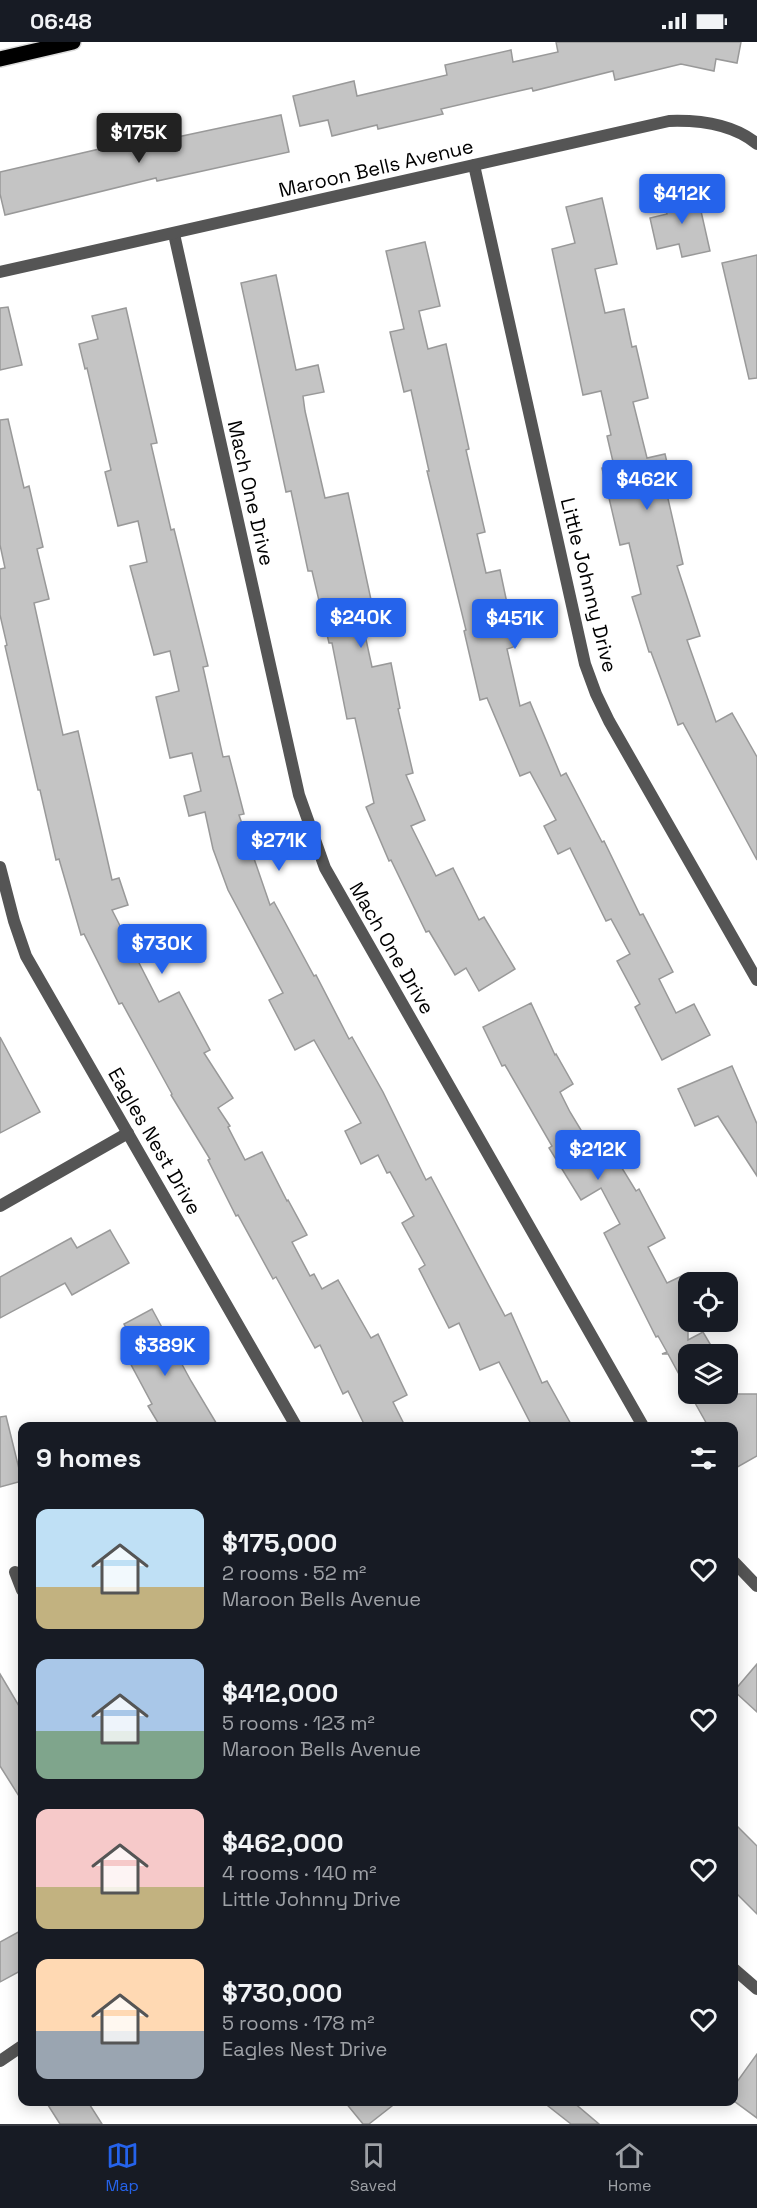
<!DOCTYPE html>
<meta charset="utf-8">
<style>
:root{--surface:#171b24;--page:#242831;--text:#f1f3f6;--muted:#9ea1a6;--line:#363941;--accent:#2563eb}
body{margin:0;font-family:"Space Grotesk",sans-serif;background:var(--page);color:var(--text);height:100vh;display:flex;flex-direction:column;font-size:22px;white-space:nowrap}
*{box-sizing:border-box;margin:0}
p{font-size:20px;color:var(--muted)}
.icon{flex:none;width:33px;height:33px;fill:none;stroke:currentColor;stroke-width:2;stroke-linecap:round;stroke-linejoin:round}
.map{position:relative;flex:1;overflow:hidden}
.side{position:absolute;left:18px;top:1380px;width:720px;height:684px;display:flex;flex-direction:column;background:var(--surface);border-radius:12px;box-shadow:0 3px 15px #0003}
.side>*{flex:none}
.fabs{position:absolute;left:678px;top:1230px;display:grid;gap:12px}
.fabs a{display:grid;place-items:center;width:60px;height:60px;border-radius:12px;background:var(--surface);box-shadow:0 3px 15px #0003;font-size:30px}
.price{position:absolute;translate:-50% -51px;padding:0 14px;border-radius:6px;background:var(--accent);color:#fff;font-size:20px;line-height:39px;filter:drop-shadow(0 2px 3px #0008)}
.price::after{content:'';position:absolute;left:50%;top:36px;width:18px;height:14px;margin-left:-9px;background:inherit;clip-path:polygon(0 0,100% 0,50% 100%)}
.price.selected{background:#222;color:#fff}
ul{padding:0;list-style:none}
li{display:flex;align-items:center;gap:18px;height:150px;padding:0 18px}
li span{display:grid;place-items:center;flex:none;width:168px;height:120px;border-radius:12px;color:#555}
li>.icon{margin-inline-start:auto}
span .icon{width:72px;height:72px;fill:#fffc;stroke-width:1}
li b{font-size:26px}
h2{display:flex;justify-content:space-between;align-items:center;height:72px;padding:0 18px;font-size:26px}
.status{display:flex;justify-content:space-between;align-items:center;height:42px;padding:0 30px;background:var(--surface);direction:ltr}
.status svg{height:16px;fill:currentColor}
.tabs{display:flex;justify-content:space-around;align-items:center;height:84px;border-top:2px solid var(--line);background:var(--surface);font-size:16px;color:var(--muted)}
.tabs a{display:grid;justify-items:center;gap:3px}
.tabs .selected{color:var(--accent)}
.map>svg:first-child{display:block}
</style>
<div class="status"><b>06:48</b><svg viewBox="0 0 49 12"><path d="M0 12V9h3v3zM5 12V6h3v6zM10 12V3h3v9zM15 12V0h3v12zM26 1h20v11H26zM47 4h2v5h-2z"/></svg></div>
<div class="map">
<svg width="757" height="2082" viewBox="0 0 757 2082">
<rect width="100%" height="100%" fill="#fff"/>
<g fill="#c4c4c4" stroke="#999" stroke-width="1.5">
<path d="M556,0H741L737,21L716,17L714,29L681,22L615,38L613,29L533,49L532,46L441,67L443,72L378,87L377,83L332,94L328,78L300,84L293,54L354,39L357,54L447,33L445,23L511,8L513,20L558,10Z"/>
<path d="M281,73L289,110L157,139L156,136L5,173L0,152V130L134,99L135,104Z"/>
<path d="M696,147L710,209L682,215L679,202L657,207L650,176L667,172L663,155Z"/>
<path d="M602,156L617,222L595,227L605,271L624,267L632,305L636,304L648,356L633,360L647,416L665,412L673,446L666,448L683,522L677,524L700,594L687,598L716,680L732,671L757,715V818L683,681L678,683L651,610H649L632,555L641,552L629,501L620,503L602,426L614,424L607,394L611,393L601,349L583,353L552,207L575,201L566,165Z"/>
<path d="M425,200L440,264L419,269L428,307L446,302L469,407L466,408L485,490L477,492L486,531L500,528L516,604L507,607L520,664L530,660L561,734L566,731L602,800L604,799L640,873L643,872L673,930L659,937L676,971L694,962L710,993L662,1018L635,965L640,962L617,919L630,912L611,877L606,879L570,806L558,812L544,784L556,778L530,730L520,734L487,656L480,658L464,589L466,588L427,429H429L411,348L404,350L390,290L404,287L386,209Z"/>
<path d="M757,213V336L749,337L722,221Z"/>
<path d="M276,233L296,328L318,323L324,350L303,354L305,369L325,456L348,451L373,567L360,570L372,625L391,621L400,666L398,667L413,731L406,733L425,778L411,784L436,834L453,826L479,878L484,875L515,927L479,949L466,926L455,933L429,889L426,890L391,818L389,819L366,765L374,761L355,676L347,677L332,601H329L312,529H308L291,449L286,450L241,241Z"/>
<path d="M8,265L22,323L0,328V266Z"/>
<path d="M126,266L157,401L151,402L171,488L174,487L208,624L203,625L223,715L229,714L244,772L239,773L270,863L274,860L314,934L316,933L349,997L352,995L383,1050L426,1138L431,1135L505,1274L511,1271L542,1341L547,1339L572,1384H532L499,1320L480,1328L459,1281L449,1286L419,1227L425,1223L402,1181L414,1174L390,1130L387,1131L378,1113L361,1122L345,1089L361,1081L314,998L295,1008L269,958L283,951L228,848L213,807L205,770L189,774L184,754L201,749L192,711L170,716L156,655L179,649L170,609L154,613L130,524L147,520L138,479L118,484L105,430L111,428L87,326L85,327L79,302L98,297L92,274Z"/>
<path d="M8,377L24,446L29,444L43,505L37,507L49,557L34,561L63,693L78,689L112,838L119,836L128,863L112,868L159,960L179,950L210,1008L204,1011L233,1056L218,1066L230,1084L228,1085L245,1118L262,1110L287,1159L288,1158L307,1193L292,1200L310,1234L314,1232L322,1247L338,1238L371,1296L378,1292L407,1353L393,1360L405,1384H365L348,1349L343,1352L320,1303L315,1306L276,1235L273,1237L238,1173L236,1174L208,1118L210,1117L171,1053L172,1052L122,961L119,962L84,892L81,893L59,817L56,818L40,748H38L5,604L7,603L0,573V527L5,526L0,503V378Z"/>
<path d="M531,961L555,1013L556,1012L573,1042L560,1050L570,1070L593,1108L606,1100L636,1149L639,1147L665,1196L648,1205L667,1241L688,1231V1298L703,1290L716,1312H688V1349L668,1312H662L667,1310L658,1294L656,1295L604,1191L620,1182L601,1146L581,1158L549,1106L552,1104L505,1023L502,1024L483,985Z"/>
<path d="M0,995L40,1070L0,1091Z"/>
<path d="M732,1024L757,1082V1134L718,1074L695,1084L678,1047Z"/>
<path d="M110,1188L129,1221L72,1253L65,1241L0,1276V1235L71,1196L77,1206Z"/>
<path d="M152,1267L191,1339L218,1384H160L148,1364L152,1362L128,1317L140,1311L124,1282Z"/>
<path d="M690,1352H757V1414L734,1427V1384H708Z"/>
<path d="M6,1374L22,1439L0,1445V1375Z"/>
<path d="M757,1622V1670L734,1649Z"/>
<path d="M0,1632L22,1669V1759L0,1724Z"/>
<path d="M734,1781L757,1804V1872L734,1849Z"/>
<path d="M22,1888V1928L0,1940V1900Z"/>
<path d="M757,2012V2076L734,2059V2044Z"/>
<path d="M46,2060H88L102,2082H60Z"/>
<path d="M345,2060H397L369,2082H363Z"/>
<path d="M543,2060H573L599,2082H571Z"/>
</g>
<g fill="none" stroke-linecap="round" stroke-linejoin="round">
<defs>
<path id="primary" d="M0,17L73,0"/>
</defs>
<use href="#primary" stroke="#dbdbdb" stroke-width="18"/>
<g stroke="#555" stroke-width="12">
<path d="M474,123L585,622L596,652L609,679L757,938"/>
<path d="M174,192L299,753L325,826L643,1384"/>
<path d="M0,230L669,79C699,78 733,82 757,102"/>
<path d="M0,825L14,879L26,914L296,1384"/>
<path d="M0,1164L128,1091"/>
<path d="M734,1520L757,1544"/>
<path d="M15,1530L22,1548"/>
<path d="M734,1927L757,1947"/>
<path d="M0,2019L22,2004"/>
</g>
<use href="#primary" stroke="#000" stroke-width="15"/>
</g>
<g text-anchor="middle" stroke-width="4.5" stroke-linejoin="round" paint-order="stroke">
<g font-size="20" fill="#000" stroke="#fff">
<text transform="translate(376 126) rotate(-13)" y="7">Maroon Bells Avenue</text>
<text transform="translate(251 451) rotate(77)" y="7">Mach One Drive</text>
<text transform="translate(589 543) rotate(76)" y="7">Little Johnny Drive</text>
<text transform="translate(392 906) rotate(60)" y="7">Mach One Drive</text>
<text transform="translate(155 1099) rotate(60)" y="7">Eagles Nest Drive</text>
</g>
</g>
</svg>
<div class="fabs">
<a><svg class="icon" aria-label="locate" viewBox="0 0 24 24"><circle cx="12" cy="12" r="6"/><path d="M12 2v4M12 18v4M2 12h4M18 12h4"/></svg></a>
<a><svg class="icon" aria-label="layers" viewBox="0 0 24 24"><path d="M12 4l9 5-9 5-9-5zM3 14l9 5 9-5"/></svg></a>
</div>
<b class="price selected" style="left:139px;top:122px">$175K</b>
<b class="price" style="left:682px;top:183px">$412K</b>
<b class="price" style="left:647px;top:469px">$462K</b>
<b class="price" style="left:361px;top:607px">$240K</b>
<b class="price" style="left:515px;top:608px">$451K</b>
<b class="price" style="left:279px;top:830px">$271K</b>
<b class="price" style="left:162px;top:933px">$730K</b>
<b class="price" style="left:598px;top:1139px">$212K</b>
<b class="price" style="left:165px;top:1335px">$389K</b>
<section class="side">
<h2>9 homes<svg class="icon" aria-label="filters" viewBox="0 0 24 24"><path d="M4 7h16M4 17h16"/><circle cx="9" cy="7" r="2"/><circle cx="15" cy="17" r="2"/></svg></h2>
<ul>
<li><span style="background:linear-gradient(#bfe0f5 65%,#c2b280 0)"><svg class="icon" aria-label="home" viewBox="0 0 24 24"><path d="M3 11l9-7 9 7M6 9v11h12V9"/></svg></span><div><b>$175,000</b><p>2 rooms · 52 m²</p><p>Maroon Bells Avenue</p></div><svg class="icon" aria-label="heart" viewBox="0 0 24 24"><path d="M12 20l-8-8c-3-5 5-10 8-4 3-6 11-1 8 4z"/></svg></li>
<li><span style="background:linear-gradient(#a9c7e8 60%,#7fa58c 0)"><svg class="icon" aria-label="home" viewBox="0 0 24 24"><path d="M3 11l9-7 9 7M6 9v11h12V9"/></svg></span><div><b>$412,000</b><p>5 rooms · 123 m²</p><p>Maroon Bells Avenue</p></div><svg class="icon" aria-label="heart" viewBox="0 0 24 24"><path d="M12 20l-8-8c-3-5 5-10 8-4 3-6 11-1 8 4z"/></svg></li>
<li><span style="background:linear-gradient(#f6c9c9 65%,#c2b280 0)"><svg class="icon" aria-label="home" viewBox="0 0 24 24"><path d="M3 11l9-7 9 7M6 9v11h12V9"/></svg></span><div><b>$462,000</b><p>4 rooms · 140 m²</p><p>Little Johnny Drive</p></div><svg class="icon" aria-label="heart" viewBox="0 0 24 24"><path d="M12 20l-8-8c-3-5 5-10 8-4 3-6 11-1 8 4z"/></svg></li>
<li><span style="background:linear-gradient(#ffd9b3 60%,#9aa5b1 0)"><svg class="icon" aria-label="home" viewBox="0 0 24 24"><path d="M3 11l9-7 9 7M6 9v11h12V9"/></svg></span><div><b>$730,000</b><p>5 rooms · 178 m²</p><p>Eagles Nest Drive</p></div><svg class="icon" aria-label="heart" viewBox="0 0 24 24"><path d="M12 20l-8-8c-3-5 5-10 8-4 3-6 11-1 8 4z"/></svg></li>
</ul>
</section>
</div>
<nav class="tabs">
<a class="selected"><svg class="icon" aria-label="map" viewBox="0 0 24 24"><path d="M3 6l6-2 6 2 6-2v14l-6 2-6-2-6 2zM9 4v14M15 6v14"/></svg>Map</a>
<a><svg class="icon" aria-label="saved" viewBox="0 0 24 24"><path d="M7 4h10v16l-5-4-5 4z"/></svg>Saved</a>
<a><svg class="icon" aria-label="home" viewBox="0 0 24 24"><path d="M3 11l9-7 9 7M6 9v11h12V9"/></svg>Home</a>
</nav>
